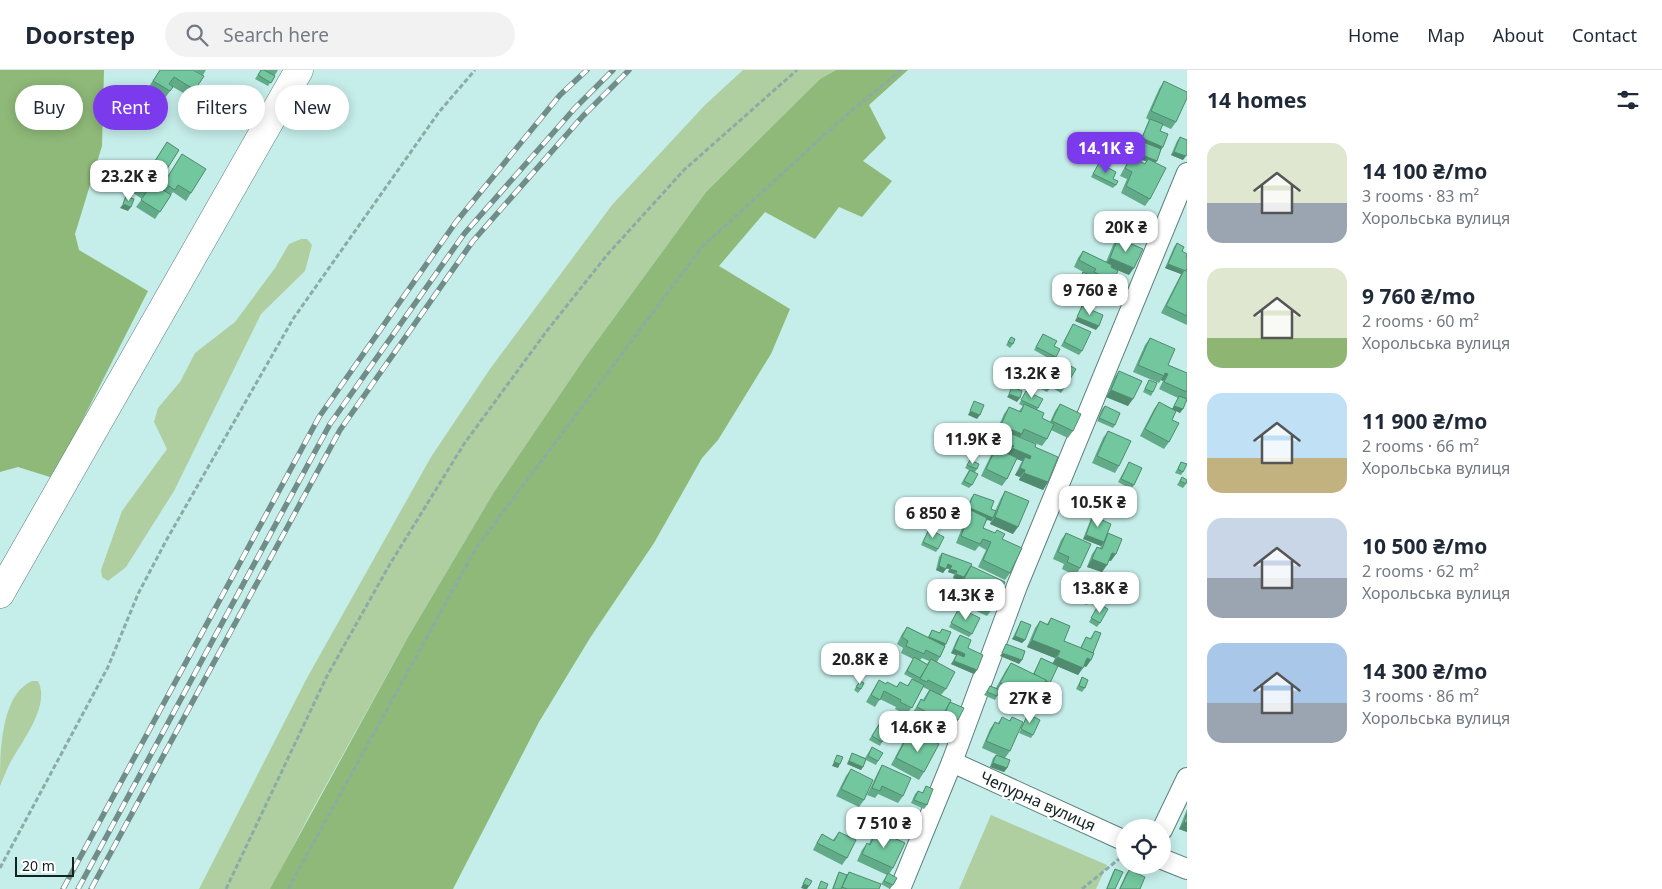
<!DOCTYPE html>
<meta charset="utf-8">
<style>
:root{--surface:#fff;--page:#f2f2f3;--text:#1f2937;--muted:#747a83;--line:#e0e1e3;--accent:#7c3aed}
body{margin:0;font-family:"Noto Sans",sans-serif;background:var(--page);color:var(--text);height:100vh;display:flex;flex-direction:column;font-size:19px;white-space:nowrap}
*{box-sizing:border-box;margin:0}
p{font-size:16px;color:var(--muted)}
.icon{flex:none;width:28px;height:28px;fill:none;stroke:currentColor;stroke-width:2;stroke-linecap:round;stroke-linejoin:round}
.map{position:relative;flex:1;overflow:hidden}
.details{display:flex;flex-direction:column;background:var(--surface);width:475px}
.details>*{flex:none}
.top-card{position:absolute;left:15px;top:15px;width:475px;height:45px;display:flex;gap:10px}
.buttons{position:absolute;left:1116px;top:749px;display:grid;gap:10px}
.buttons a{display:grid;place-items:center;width:55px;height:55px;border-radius:50%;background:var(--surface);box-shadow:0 2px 12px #0003;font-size:25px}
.scale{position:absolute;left:15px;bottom:12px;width:59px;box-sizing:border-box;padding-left:5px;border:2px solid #142321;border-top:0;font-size:14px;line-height:18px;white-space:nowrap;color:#142321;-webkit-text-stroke:4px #fff;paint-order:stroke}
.price{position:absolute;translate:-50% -42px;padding:0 11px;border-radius:10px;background:#fff;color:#222;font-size:16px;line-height:32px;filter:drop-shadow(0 1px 2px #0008)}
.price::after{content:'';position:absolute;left:50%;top:30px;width:15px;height:11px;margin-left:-8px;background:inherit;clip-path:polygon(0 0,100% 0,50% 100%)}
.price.selected{background:var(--accent);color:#fff}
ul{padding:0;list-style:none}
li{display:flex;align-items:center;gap:15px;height:125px;padding:0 20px}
li span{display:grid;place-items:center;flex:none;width:140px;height:100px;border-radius:15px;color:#555}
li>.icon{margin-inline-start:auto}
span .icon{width:60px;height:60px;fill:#fffc;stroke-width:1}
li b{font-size:21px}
h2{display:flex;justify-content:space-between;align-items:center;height:60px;padding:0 20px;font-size:21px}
.pill{padding:0 18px;border-radius:22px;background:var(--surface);box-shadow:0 2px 12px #0003;font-size:18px;line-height:45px}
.pill.selected{background:var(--accent);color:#fff}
header{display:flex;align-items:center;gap:30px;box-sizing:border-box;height:70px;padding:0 25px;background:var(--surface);border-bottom:1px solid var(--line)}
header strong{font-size:24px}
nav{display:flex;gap:28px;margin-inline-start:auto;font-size:18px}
.search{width:350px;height:45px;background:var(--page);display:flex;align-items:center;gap:12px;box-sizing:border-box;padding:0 18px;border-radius:28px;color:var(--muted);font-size:19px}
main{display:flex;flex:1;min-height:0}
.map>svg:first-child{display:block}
</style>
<header>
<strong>Doorstep</strong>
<div class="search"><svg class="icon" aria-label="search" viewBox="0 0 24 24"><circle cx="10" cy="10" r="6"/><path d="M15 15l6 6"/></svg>Search here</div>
<nav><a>Home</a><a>Map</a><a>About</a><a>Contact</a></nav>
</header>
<main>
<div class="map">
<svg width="1187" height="819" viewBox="0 0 1187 819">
<rect width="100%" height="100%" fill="#c5ede9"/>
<g fill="#afcfa0">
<path d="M743,0H836L820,9L706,122L586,286L494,422L408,567L311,742L271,819H199L307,608L431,387L490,299L612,135L705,35Z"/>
<path d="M301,169H307L312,175L305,201L261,244L174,421L126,497L108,511L102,507L101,500L122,441L167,379L154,352L158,338L180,312L195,283L235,252L275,198L289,174Z"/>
<path d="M32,611H38C51,636 21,672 9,695C6,701 3,709 0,716C0,685 0,625 32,611Z"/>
<path d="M991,745L1107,795L1096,819H959Z"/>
</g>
<g fill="#8eb978">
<path d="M0,0H104L102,76L75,164L79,180L148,221L53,408L18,397L0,402Z"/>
<path d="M836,0H908L869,35L886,68L863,91L892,111L862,147L839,137L815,169L765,142L719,196L790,239L771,284L718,370L702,388L654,473L590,568L539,652L453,819H270L408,567L494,422L586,286L706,122L820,9Z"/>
</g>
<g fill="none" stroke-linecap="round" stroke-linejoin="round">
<defs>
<g id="street">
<path d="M952,692L1125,771"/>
<path d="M1162,760L1187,708"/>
<path d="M1162,789L1187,799"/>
<path d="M900,819L952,692L1017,516L1187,103"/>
</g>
<path id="secondary" d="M0,524L299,0"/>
</defs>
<use href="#street" stroke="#5c807d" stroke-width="22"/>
<use href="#secondary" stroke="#5c807d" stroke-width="29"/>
<g stroke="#8baba7" stroke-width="3" stroke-dasharray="5 2.5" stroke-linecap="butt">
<path d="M0,798L108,597L138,524L167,469L293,249L439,42L475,0"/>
<path d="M226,819L327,606L390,494L464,374L546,262L607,185L684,100L797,0"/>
<path d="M288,819L476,478L702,177L844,47L901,0"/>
<path d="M1082,819L1119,789"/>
</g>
<use href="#street" stroke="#fff" stroke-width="20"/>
<use href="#secondary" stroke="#fff" stroke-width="28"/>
<defs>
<g id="rail">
<path d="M63,819L319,347L456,152L560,25L587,0"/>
<path d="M78,819L330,354L464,164L575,38L613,0"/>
<path d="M91,819L340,360L473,171L583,46L629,0"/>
</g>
</defs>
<use href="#rail" stroke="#718d8a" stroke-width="5.5"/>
<use href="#rail" stroke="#fff" stroke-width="4" stroke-dasharray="11" stroke-linecap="butt"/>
</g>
<g fill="#62ab89" fill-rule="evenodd">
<path d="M160,0H193L195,20L190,27L173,17L165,28L148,18Z"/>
<path d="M194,0H206L203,5Z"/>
<path d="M261,0H278L268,16L255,9Z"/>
<path d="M1164,11L1176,52L1171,59L1162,55L1160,61L1161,80L1155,93L1150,129L1145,136L1121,123L1127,109L1120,106L1129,89L1126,83L1131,72L1133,68L1140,71L1148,52L1149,50L1146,48L1159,19ZM1137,88L1146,91L1145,94L1135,89Z"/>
<path d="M1180,67L1183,90L1171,85L1177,71Z"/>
<path d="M167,72L179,80L164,102L152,95Z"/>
<path d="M182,84L191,123L186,131L173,122L155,149L136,137L142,129L132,122L145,102L156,109L154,114L160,118Z"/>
<path d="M1099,93L1113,109L1116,115L1113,118L1091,107Z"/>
<path d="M1118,168L1129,205L1111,197L1113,211L1111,214L1114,228L1109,235L1091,227L1084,236L1077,233L1082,221L1074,218L1078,209L1083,202L1089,205L1074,197L1078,188L1083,181L1106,192L1113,175Z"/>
<path d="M1177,173L1182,181L1186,188V201L1187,202V255L1161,243L1181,204L1165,198L1174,177Z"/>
<path d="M1073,254L1082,281L1079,285L1061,276Z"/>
<path d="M1043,264L1054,276L1056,287L1055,288L1066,316L1061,323L1051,317L1047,322L1035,316L1050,289L1034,280Z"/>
<path d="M1011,267L1013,274L1010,278L1006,275Z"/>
<path d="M1150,268L1168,295L1187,303V332L1186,331L1180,343L1176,341L1172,350L1169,372L1164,379L1140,366L1154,339L1159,332L1172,339L1178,328L1159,319L1163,311L1161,310L1159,313L1133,302L1145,275Z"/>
<path d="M1119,301L1128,336L1106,327L1114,308Z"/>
<path d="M1149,310L1153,322L1151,326L1143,322Z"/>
<path d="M1026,321L1038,338L1037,340L1042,348L1050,352L1055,341L1060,334L1073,361L1068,368L1051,360L1047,369L1042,376L1020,367L1019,368L1035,377L1048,412L1043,420L1019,410L1020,407L1015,405L1022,391L1016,389L1007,409L1002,416L981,406L991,385L996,378L1008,384L1009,383L998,379L1002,370L1005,366L996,362L1004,344L1009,337L1019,341L1023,336L1019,334Z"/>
<path d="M1105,336L1115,355L1113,358L1097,351L1102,339Z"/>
<path d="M1108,361L1119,396L1115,403L1092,393L1103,368Z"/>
<path d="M970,390L977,399L975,402L972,415L969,418L961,414L969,400L965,398Z"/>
<path d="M1129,392L1134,415L1131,419L1118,412Z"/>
<path d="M1181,392L1183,402L1181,405L1175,403Z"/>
<path d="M1182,407L1186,414L1183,418L1177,415Z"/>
<path d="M1005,421L1013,464L990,454L991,451L987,450L983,458L995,463L997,460L1002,469L1010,503L1005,510L978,497L986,480L979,476L975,481L956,473L962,458L942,448L947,438L952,431L967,438L971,428L974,424L991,439L995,441L1001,428Z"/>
<path d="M1094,443L1102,450L1106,467L1108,463L1111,491H1109L1107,495L1102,502L1087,497L1092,484L1097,477L1100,478L1101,476L1083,469L1092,446Z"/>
<path d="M929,459L938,479L936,482L921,475Z"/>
<path d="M1066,463L1080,498L1076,505L1086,510L1088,507L1089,531L1087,535L1073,529L1071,531L1061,526L1070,507L1072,504L1062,499L1064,494L1053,489L1061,470Z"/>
<path d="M942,483L971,496L992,539L987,546L961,534L967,520L959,516L962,510V511L953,508L954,504L948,502L949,499L946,498L943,503L936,500L939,487Z"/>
<path d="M1099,534L1100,553L1097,557L1089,552Z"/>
<path d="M959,538L972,564L969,567L949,557Z"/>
<path d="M1051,548L1064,571L1080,578L1086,567L1090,569L1095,561L1093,583L1091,590L1086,597L1083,596L1078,605L1057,596L1050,613L1047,617L1044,615L1041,622L1040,633L1035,641L999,622L995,630L984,625L990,616L996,618L1006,600L1011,593L1033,604L1041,588L1053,593L1055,588L1027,577L1035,558L1040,551L1047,554Z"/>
<path d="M1021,551L1025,570L1022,573L1012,569Z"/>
<path d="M907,557L928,567L932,560L940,563L942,559L945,576L940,587L937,592L946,619L941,625L949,634L958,650L956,654L942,646L936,657L912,644L921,629L923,630L929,620L923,617L907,645L895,639L896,637L880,629L875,637L866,632L874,618L879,610L886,614L896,617L900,612L907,616L912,609L915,610L904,604L913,589L901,583L903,578L897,574L902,564ZM922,588L929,591L927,594L920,590Z"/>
<path d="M960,565L968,578L977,600L974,604L951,594L956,585L951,583L957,569Z"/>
<path d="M887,579L892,582L887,590L882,587Z"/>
<path d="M1082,607L1085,618L1082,622L1076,619Z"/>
<path d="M860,611L861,619L858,623L854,620Z"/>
<path d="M1028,644L1033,665L1031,668L1019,663Z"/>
<path d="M1002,647L1009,651L1012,647L1010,681L1005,688L1007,698L1004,702L990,697L993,688L996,685L1000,686L982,678L990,659L995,652L998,653Z"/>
<path d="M882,649V672L880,676L869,670Z"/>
<path d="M907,667L920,674L925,667L924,702L919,710L891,695L902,674Z"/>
<path d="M872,677L878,691L876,695L866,690L861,700L847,694L852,683L865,688Z"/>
<path d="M882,695L903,726L898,733L878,724L875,728L867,725L878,702Z"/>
<path d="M851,699L864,730L859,737L836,726L846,706Z"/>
<path d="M926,716L927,735L924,739L911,733L915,724L918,721L922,723Z"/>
<path d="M1187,739V762L1179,759Z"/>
<path d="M877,760L893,798L889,804L893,815L890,819L881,814L887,805L857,791L862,780L867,773L869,774L872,767Z"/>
<path d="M839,762L847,788L842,795L813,780L817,772L822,764L833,770Z"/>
<path d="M1115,799V819H1106L1113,802Z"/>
<path d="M1129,800L1140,819H1119L1126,804Z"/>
<path d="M839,802L847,805L849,802L879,819H832L837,806Z"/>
</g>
<g fill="#508b6f">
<path d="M1142,68L1163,77L1161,80L1140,72Z"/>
<path d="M1174,82L1186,86L1183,90L1171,85Z"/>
<path d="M1140,84L1157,91L1154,94L1137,88L1130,92L1133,89Z"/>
<path d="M123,134L131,137L128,141L120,138Z"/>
<path d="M1110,188L1134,198L1129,205L1105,195Z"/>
<path d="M1168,194L1183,201L1181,204L1165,198Z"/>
<path d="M1079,211L1087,214L1082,221L1074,218Z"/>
<path d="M1077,247L1099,256L1096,260L1075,251Z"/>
<path d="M1165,303L1168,304L1163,311L1161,310Z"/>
<path d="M1111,320L1133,329L1128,336L1106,327Z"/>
<path d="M1009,324L1020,328L1017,332L1007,327Z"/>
<path d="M1174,336L1183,339L1180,343L1172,339Z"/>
<path d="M970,341L980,345L977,349L968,345Z"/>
<path d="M1001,355L1022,364L1017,371L1007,362L1005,366L996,362Z"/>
<path d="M1003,372L1014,376L1009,383L998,379Z"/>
<path d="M1012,378L1031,386L1026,393L1025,387L1022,391L1007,385Z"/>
<path d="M1020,398L1025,400L1020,407L1015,405Z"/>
<path d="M1024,403L1048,412L1043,420L1019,410Z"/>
<path d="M968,437L993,448L991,451L965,441Z"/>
<path d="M995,447L1018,457L1013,464L990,454Z"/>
<path d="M1086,465L1104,472L1101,476L1083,469Z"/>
<path d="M1112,483L1116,484L1111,491L1107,490Z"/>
<path d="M1092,489L1107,495L1102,502L1087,497Z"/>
<path d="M948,494L952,496L949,499L945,498Z"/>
<path d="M939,496L946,499L943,503L936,500Z"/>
<path d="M950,499L957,501L954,504L948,502Z"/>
<path d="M956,504L964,507L962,511L953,508Z"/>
<path d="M1110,519L1127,526L1125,530L1107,523Z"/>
<path d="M1015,566L1025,570L1022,573L1012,569Z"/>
<path d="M929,567L946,574L944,577L927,570Z"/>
<path d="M1032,570L1060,581L1055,588L1027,577Z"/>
<path d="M954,579L965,584L963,588L951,583Z"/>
<path d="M1002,583L1022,590L1019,594L1000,586Z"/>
<path d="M1057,587L1083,598L1078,605L1052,594Z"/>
<path d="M1087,588L1091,590L1086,597L1082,595Z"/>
<path d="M954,591L977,600L974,604L951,594Z"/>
<path d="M849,691L863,697L861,700L847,694Z"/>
<path d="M834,692L840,694L838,698L832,696Z"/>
<path d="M993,693L1007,698L1004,702L990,697Z"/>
<path d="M1184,752L1187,753V762L1179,759Z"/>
<path d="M803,814L809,816L807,819H804L801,818Z"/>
</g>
<g fill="#72c79f" stroke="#508b6f">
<path d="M160,0H193L204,6L195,20L174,7L169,14L173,17L170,21L153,11Z"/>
<path d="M261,0H264L275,6L271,13L258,5Z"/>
<path d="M1164,11L1187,22V28L1176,52L1151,41Z"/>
<path d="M1150,49L1163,54L1160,61L1168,64L1163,77L1142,68Z"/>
<path d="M1180,67L1187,70V84L1186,86L1174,82Z"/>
<path d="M1133,68L1161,79L1157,91L1140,84L1133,89L1129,80Z"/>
<path d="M167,72L179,80L167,99L155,91Z"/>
<path d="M182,84L206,99L191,123L178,115L175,120L164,113Z"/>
<path d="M1131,87L1145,94L1148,89L1166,98L1150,129L1126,116L1132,102L1125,98Z"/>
<path d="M1099,93L1116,102L1113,109L1118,111L1116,115L1093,104Z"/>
<path d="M152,98L160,103L156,109L148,104Z"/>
<path d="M145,102L156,110L154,114L171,125L160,142L141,130L147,121L137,115Z"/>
<path d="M126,126L134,129L131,137L123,134Z"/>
<path d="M1118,168L1143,179L1134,198L1110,188Z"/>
<path d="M1177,173L1184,177L1182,181L1187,184L1186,188L1187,189V198L1186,201L1168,194Z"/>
<path d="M1083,181L1112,195L1111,197L1118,201L1113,211L1094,202L1096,199L1079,190Z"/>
<path d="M1184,200L1187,202V246L1166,236Z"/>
<path d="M1083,202L1119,218L1114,228L1095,220L1094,222L1093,221L1089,229L1082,226L1087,214L1079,211Z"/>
<path d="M1082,236L1103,245L1099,256L1077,247Z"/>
<path d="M1073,254L1091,262L1082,281L1064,272Z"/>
<path d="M1043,264L1057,271L1054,276L1060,279L1056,287L1036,277Z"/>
<path d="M1011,267L1015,269L1013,274L1008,272Z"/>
<path d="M1150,268L1175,279L1168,295L1187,303V322L1164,312L1168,304L1165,303L1164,306L1138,295Z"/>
<path d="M1052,286L1076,299L1066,316L1055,310L1052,315L1040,309Z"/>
<path d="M1119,301L1142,311L1133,329L1111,320Z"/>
<path d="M1149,310L1157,313L1153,322L1145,319Z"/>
<path d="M1012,317L1022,321L1020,328L1009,324Z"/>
<path d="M1026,321L1043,329L1038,338L1021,330Z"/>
<path d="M1179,326L1187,329L1183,339L1174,336Z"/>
<path d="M974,331L984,335L980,345L970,341Z"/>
<path d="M1159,332L1176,341L1172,350L1179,353L1169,372L1145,359Z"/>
<path d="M1024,334L1044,343L1042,348L1054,354L1047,369L1024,359L1022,364L1001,355L1009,337L1021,342Z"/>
<path d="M1060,334L1081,344L1073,361L1052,351Z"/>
<path d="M1105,336L1120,343L1115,355L1099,348Z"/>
<path d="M1108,361L1131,371L1119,396L1097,386Z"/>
<path d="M1007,362L1036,374L1035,377L1058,387L1048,412L1024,403L1025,400L1020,398L1025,387L1030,389L1031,386L1012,378L1014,376L1003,372Z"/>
<path d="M996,378L1017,388L1007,409L986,399Z"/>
<path d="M970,390L979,394L977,399L967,395Z"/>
<path d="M1129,392L1142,398L1134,415L1121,409Z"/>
<path d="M1181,392L1187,394L1183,402L1178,399Z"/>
<path d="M970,400L978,404L972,415L964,411Z"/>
<path d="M1182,407L1187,410L1186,414L1180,411Z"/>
<path d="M1005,421L1029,431L1018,457L995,447Z"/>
<path d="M974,424L994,431L991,439L996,441L993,448L968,437Z"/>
<path d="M952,431L987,448L983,458L995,463L997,460L1005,464L1002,469L1022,478L1010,503L983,490L991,472L983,469L980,474L961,466L967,450L947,441Z"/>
<path d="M1094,443L1104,447L1102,450L1111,454L1104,472L1086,465Z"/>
<path d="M929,459L944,467L938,479L923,472Z"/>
<path d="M1066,463L1091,474L1080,498L1067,492L1069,487L1058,482Z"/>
<path d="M1108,463L1122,469L1116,484L1112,483L1107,495L1092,489L1097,477L1102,479Z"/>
<path d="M942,483L972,494L964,507L956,504L957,501L950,499L952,496L948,494L946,499L939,496Z"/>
<path d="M971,496L1005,512L992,539L966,527L972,513L964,509Z"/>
<path d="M1072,503L1087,510L1088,507L1098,511L1089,531L1075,525L1074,527L1064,523Z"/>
<path d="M1113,511L1130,519L1127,526L1110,519Z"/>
<path d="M1099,534L1108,539L1100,553L1091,548Z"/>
<path d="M959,538L980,548L972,564L951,553Z"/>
<path d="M1051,548L1070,556L1064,571L1094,583L1091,590L1087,588L1083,598L1057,587L1060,581L1032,570L1040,551L1048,555Z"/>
<path d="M1021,551L1031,555L1025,570L1015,566Z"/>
<path d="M907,557L945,576L940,587L926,580L924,584L906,576L908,571L902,567Z"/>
<path d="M942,559L951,562L946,574L929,567L932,560L940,563Z"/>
<path d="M1095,561L1101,563L1093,583L1081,578L1086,567L1091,569Z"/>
<path d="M960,565L971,570L968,578L983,585L977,600L954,591L957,584L964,587L965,584L954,579Z"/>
<path d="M1006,574L1025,581L1022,590L1002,583Z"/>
<path d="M887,579L892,582L890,586L885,584Z"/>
<path d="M914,587L928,595L920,608L907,601Z"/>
<path d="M1041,588L1058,596L1050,613L1034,604Z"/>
<path d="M931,589L955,602L946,619L928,610L927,612L920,609Z"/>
<path d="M1011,593L1046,610L1041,622L1045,624L1040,633L1000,613Z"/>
<path d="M1082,607L1088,610L1085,618L1079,616Z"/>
<path d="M912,609L924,615L912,638L900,632L901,630L884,621L880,630L871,625L879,610L886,614L887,612L897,617L900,612L908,616Z"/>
<path d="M860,611L864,613L861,619L856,617Z"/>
<path d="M990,616L1000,620L997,626L987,622Z"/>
<path d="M930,620L951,630L941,649L917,637L921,629L924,631Z"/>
<path d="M950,632L964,638L958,650L945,643Z"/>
<path d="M1028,644L1040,650L1033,665L1021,659Z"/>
<path d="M885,645L895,651L882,672L872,666Z"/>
<path d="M1002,647L1010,651L1012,647L1023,652L1010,681L986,671L995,652L999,654Z"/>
<path d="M907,667L921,674L925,667L939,674L924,702L896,688Z"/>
<path d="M872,677L883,683L878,691L868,686Z"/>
<path d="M852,683L866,689L863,697L849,691Z"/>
<path d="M837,685L843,687L840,694L834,692Z"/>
<path d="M996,685L1010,690L1007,698L993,693Z"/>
<path d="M882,695L911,708L903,726L882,716L880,721L872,718Z"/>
<path d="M851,699L873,710L864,730L841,719Z"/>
<path d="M926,716L933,719L927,735L914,730L918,721L923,723Z"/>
<path d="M1187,744V753L1184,752Z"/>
<path d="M877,760L905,773L893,798L862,784L867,773L870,775Z"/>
<path d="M839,762L856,770L847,788L817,773L822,764L834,771Z"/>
<path d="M1115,799L1123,802L1115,819H1107Z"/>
<path d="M1129,800L1145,807L1140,819H1120Z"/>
<path d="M839,802L847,805L841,819H833Z"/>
<path d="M849,802L881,814L879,819H847L842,817Z"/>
<path d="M888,803L897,808L893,815L884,811Z"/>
<path d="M806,808L812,811L809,816L803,814Z"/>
<path d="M821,811L828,814L826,819H818Z"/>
</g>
<g text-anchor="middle" stroke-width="4.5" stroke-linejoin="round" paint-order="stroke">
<g font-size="16" fill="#142321" stroke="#fff">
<text transform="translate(1038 731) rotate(24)" y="6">Чепурна вулиця</text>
</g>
</g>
</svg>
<div class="buttons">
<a><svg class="icon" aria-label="locate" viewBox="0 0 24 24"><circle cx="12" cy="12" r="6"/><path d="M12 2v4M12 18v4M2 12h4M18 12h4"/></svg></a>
</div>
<div class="scale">20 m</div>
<b class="price selected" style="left:1106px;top:104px">14.1K ₴</b>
<b class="price" style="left:129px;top:132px">23.2K ₴</b>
<b class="price" style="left:1126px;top:183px">20K ₴</b>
<b class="price" style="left:1090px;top:246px">9 760 ₴</b>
<b class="price" style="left:1032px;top:329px">13.2K ₴</b>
<b class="price" style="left:973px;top:395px">11.9K ₴</b>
<b class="price" style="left:1098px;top:458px">10.5K ₴</b>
<b class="price" style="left:933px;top:469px">6 850 ₴</b>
<b class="price" style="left:1100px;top:544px">13.8K ₴</b>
<b class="price" style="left:966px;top:551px">14.3K ₴</b>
<b class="price" style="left:860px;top:615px">20.8K ₴</b>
<b class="price" style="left:1030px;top:654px">27K ₴</b>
<b class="price" style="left:918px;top:683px">14.6K ₴</b>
<b class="price" style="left:884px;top:779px">7 510 ₴</b>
<div class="top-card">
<a class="pill">Buy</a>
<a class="pill selected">Rent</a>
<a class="pill">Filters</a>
<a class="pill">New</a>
</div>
</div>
<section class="details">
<h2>14 homes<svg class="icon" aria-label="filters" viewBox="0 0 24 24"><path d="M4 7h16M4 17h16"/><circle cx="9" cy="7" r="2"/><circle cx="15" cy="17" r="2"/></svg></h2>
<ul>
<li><span style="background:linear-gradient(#dfe7d0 60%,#9aa5b1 0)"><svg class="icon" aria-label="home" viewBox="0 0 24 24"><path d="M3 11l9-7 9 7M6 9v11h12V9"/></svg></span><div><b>14 100 ₴/mo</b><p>3 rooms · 83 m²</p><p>Хорольська вулиця</p></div></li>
<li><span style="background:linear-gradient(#dfe7d0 70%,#8fb573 0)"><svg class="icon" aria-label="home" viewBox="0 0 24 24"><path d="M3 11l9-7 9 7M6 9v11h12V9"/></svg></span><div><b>9 760 ₴/mo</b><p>2 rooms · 60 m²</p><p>Хорольська вулиця</p></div></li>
<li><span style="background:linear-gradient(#bfe0f5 65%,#c2b280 0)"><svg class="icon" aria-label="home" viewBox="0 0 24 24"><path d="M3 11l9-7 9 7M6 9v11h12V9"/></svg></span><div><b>11 900 ₴/mo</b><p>2 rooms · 66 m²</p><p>Хорольська вулиця</p></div></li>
<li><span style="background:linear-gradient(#c9d6e8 60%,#9aa5b1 0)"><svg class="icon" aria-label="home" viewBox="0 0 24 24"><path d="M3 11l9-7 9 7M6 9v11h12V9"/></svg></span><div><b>10 500 ₴/mo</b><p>2 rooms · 62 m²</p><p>Хорольська вулиця</p></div></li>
<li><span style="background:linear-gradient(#a9c7e8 60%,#9aa5b1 0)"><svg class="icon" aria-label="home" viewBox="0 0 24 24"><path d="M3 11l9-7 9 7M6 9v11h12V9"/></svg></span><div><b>14 300 ₴/mo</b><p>3 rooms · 86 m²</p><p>Хорольська вулиця</p></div></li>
</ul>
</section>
</main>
